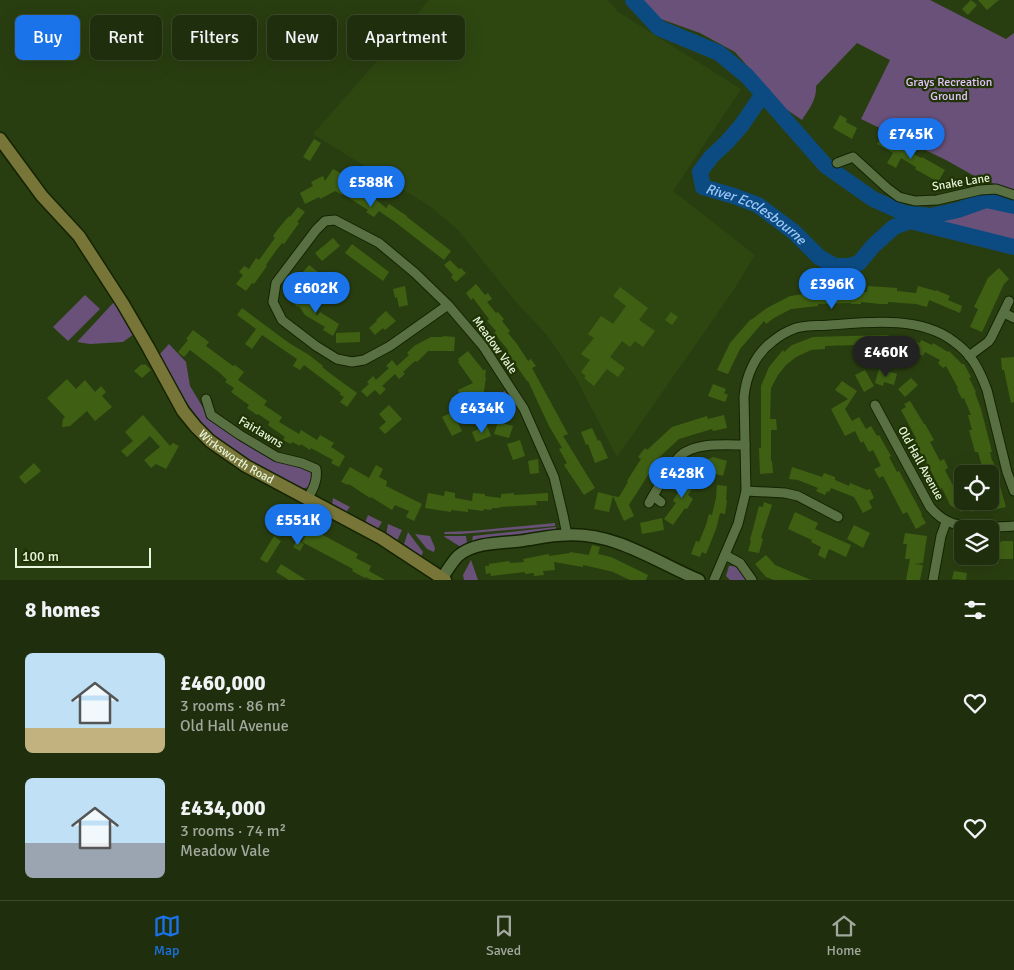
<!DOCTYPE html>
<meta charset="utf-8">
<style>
:root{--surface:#1f2e0c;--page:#273615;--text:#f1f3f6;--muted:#a1a89d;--line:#3c4a2d;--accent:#1a73e8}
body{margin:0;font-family:Signika,sans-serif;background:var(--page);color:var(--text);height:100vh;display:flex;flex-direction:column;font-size:19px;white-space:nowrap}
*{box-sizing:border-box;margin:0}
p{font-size:16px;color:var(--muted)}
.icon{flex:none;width:28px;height:28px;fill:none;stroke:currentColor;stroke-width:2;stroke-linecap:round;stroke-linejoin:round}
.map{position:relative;height:580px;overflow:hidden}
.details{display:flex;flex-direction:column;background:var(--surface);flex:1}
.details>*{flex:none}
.top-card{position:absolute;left:15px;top:15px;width:500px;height:45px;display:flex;gap:10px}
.controls{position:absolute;left:954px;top:465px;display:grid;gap:10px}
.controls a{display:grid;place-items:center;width:45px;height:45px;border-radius:8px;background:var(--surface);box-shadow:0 5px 20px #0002,0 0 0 1px var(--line);font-size:25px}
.scale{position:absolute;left:15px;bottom:12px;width:136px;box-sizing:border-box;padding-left:5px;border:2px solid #e6f5db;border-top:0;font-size:14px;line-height:18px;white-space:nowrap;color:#e6f5db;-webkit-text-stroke:4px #1f3304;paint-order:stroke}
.price{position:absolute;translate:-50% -42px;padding:0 11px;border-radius:18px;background:var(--accent);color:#fff;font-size:16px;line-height:32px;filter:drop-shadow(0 1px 2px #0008)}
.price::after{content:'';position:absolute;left:50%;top:30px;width:15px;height:11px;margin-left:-8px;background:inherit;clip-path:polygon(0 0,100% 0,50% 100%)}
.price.selected{background:#222;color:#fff}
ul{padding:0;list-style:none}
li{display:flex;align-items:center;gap:15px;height:125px;padding:0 25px}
li span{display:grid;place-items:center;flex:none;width:140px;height:100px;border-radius:8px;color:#555}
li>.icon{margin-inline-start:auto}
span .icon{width:60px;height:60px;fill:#fffc;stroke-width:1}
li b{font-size:21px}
h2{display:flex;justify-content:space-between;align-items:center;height:60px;padding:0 25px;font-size:21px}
.tag{padding:0 18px;border-radius:8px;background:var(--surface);box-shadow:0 5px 20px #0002,0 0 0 1px var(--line);font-size:18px;line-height:45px}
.tag.selected{background:var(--accent);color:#fff}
.tabs{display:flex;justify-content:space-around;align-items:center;height:70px;border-top:1px solid var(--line);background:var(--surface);font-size:14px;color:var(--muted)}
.tabs a{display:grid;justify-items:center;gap:2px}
.tabs .selected{color:var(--accent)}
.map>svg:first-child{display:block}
</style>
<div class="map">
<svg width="1014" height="580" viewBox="0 0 1014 580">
<rect width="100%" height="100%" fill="#293e10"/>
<path fill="#2e4711" d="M429,0H608L618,12L741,89L673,191L755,255L733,291L617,457L576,378L547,335L516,302L458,230L431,207L313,134L387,50Z"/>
<g fill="#69517a">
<path d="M640,0H930L1006,39L1014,33V191L976,177L946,160L861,119L890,60L857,43L816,86C817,100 809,109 802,120L786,109L735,52L700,33L658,18Z"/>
<path d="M981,207L993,208L1014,213V240L939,222Z"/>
<path d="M85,295L100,309L68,341L53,327Z"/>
<path d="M115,301L134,334L123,342L90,344L77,342Z"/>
<path d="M169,344L186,362L190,386L208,416L246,444L270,458L291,464L312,473C313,479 313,487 305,488C297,489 287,482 280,478C255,465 230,451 210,431C188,410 174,381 159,355Z"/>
<path d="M505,391L511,402L470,418L468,411Z"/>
<path d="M333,498L350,507L346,512L332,505Z"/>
<path d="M368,515L382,522L377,530L365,523Z"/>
<path d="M555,523V526L460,534H444L445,532L471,531Z"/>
<path d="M388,524L402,530L397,541L386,535Z"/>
<path d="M556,527V530L472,541L473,536Z"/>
<path d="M408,532L423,552L421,557L404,544Z"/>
<path d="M415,534L430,536L435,548L434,552L427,549Z"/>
<path d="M444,536H466L467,543L466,545L462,547C456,545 453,541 446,538Z"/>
<path d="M471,560L478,580H464L463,575Z"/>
<path d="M729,566C739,565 741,572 747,580H730L726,576Z"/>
</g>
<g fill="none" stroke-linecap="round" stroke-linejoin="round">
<g stroke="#0c4b82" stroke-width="16">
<path d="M633,0L659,28L719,53L747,76L826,166L873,199L904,213L931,216L958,210L986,200L1014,206"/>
<path id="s1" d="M763,94L741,126L727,142L711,157L700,172L703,187L734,196L758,205L794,232L819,257L835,266H849L859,263L873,246L894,227L910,221L1014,247"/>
</g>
</g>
<g fill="#3f6013">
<path d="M971,0L977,5L968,15L962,9Z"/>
<path d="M978,0H999L987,10Z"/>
<path d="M840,115L847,119L846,122L857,128L852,139L833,128Z"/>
<path d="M882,136L921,158L922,157L945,170L938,182L915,169L916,167L901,158L896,168L887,163L893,153L877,144Z"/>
<path d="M314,139L321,143L310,161L303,157Z"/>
<path d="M333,169L352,179L348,186L359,192L373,203L375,199L386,208L389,204L407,216V217L451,251L444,260L395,222L379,211L374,217L366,212L368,210L343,194L342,195L335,191L320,199L319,197L305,204L300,193L313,186L311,182L323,176L325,181Z"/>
<path d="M298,207L305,212L297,222L299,223L284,244L282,243L275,252L266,265L267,266L254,284L252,283L246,291L236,284L243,275L239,272L244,266L249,269L256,258L259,260L275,238L273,236L278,229L289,216L290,217Z"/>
<path d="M333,238L340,246L322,261L315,253Z"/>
<path d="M352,244L389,272L383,281L345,253Z"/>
<path d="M450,260L459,269L461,268L466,273L456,282L451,277L453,275L444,265Z"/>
<path d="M309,265L318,272V274L314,280L313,279L306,287L299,282L306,273L303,272Z"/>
<path d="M999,268L1009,279L1004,284L982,332L970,327L978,309L974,307L988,278Z"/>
<path d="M476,284L485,295L488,293L492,299L487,302L496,313L498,312L504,319L502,321L510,331L508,333L517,344L528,361L531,359L536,366L532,368L568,434L563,436L595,488L584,495L564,465L567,463L559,449L562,448L549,426L528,381H527L518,368L507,351L508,350L494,333L496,331L487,321L489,319L473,298L471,300L466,293Z"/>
<path d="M405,286L408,305L399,307L397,297L395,298L393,289Z"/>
<path d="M868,286L897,288V291L916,293L918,286L936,291V290L950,296L948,300L962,306L960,313L929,300L927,307L916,304L888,302V304H880L861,302V304H851V303L818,304V306L791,309L774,318L766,324L764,321L740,349L728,374L717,370L730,343L751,319V320L767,308L790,296L804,294V289H811V293L818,292V293L867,292Z"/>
<path d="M620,287L648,308L639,320L655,331L643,347L635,341L630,347L622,341L610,357L625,368L618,377L607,369L594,386L584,378L586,376L581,372L590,360L581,354L594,338L588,334L601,316L613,324L626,306L613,296Z"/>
<path d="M305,292L310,299L308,301L317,316L320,312L339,324L333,336L323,330L325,327L305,315L299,306L297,307L292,300Z"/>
<path d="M242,308L289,343L309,355L323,366L322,367L331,374L357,393L347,407L340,402L344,397L339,394L341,393L304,365L300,370L293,366L297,359L262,335L252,349L245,344L256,329L237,315Z"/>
<path d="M386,311L396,321L385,330L383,328L375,335L369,328L377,321L376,320Z"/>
<path d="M671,312L678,317L672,325L665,320Z"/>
<path d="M193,330L209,342L206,346L233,366L235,365L244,372L238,380L267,401L264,405L282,417L279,422L299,434L301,430L317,440L320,435L334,443L331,447L345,456L339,467L331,463L333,460L311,448L310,450L301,444L300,446L292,442L291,444L283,440L285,437L268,425L270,422L258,414L257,415L247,408L249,405L231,392L234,388L225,382L227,380L220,373L190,350L184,357L178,352L188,340L186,339Z"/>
<path d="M360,332V342L336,343V333Z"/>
<path d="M886,335L900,338L901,336L920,343L921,340L932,345L933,343L948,352L949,351L962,364H964L971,377L969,378L976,392L975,393L981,409L992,452H990L992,461H993L996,476H997L1006,507L993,510L990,499V498L992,497L990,489V467L987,474H984L978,452H975L969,430H972L968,415H971L964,398L962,399L957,389L958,388L946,366L943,368L938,363L940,360L925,352L923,356L910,349L909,350L893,345L892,346L885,344L825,346V349L811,350L796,357L786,365L778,375L771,388L770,419H776L777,430H771V461H772L773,473L760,474L759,448H761V386L769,367L783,350L784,352L792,345L813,337Z"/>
<path d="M443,336L455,337L454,351H428L417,362L415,361L403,372L405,374L399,379L395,374L382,386L386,389L380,395L375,390L367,397L361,391L369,384L367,382L373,376L376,380L389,368L386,366L392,360L397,366L409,355L407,353L414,346L431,337H443Z"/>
<path d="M468,351L483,370H486L485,377H486L483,398L478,397L455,408L451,398L459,394L458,390L473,383L458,362L459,361L458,359Z"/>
<path d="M1014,357V402L1011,403L1004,370H1002L1001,358Z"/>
<path d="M142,364L144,365L145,364L151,370L142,378L134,371Z"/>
<path d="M879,369L897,374L894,385L884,382L883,386L875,383Z"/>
<path d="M865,370L874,386L864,392L855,375Z"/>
<path d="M911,378L918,385L905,397L898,389Z"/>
<path d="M67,379L76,389L85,380L95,392L101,386L106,392L102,396L112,407L95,421L87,411L70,426L62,427L63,419L65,417L47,398Z"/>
<path d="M842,381L857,391L845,409L852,421L859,417L866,429L871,426L877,436L879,435L891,456L889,457L897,472L899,471L922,514L921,515L926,523L916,529L907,512L903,514L883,476L879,478L874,469L881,466L873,450L869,452L863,441L861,443L855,431L845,436L831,409L848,399L835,390Z"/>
<path d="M713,384L726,389L724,393L728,395L725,402L708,396Z"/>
<path d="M910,401L924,424H925L934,440L930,442L940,461L944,459L948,468L945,470L961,501H971L976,504L972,512L964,507L962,512L950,505L942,488L940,489L924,457H923L919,451L914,439L916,438L901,410L906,407L904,404Z"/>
<path d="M389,405L402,419L385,434L379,428L386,422L379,414Z"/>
<path d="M453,412L462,431L452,436L442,417Z"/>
<path d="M143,415L170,446L173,443L179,446L166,469L156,464L151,468L144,460L160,447L150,436L127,457L121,451L133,441L125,432Z"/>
<path d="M724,415L727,428L713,431L712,429L679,439L653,463L655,464L629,505L634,516L624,521L613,496L619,497L628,482L627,481L641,459L638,457L645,448L647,450L672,427L707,416L708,419Z"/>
<path d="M498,422L513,426L509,438L494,434Z"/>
<path d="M487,426L491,436L476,442L472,432Z"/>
<path d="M592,428L598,441L600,440L608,458L595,463L588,444L586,445L581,432Z"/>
<path d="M520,440L525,456L513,460L507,444Z"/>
<path d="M713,457L727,461L723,476L708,472L697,477L692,466Z"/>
<path d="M538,459L539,473L530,474L528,461Z"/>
<path d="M34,463L41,471L25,484L19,477Z"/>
<path d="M376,465L383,469L379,477L387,481L386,486L422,504L414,521L406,517L409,511L395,505L392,510L371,497L370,498L349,484L348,485L341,482L350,467L369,478Z"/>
<path d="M792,467L822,477L824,473L835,477V480L849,486L850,483L867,490L870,489L874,498L869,501L872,508L863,513L854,497L831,488L829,492L827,491L825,495L816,491L818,488L798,480L789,479Z"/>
<path d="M683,473L697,481L688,495L693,499L687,509L685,508L673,525L664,519L676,503L673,501L683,484L678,481Z"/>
<path d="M717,485L727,486L726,500H727L725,514L720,513L716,529L706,554L702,552L700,557L691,554L696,541L699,542L706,525L709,514L712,515L716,498Z"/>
<path d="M445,491L455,493V498L472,501L473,493L485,494V496L501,498V494L514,493V495L548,493V501H536L537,505L500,507L499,508H492L491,510L484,509L483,511L468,509V512L451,510V512L425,508L428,493L444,496Z"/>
<path d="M598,492L613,496L609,512L594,509Z"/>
<path d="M764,502L772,505L761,538L763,539L759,553L748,551L751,541L750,540L759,506L763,507Z"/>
<path d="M292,507L301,511L295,520L287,517Z"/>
<path d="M795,512L818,523L815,529L851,545L846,557L829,549L825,559L818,555L821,547L811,542L812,540L788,529Z"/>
<path d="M662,518L664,530L642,534L640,523Z"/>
<path d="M854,525L870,533L863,548L847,539Z"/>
<path d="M310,528L358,554L356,558L371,566L369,571L385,580H372L365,577V578L352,571L353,569L302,542Z"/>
<path d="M905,533L927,536L923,563L914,564L923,565L920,580H906L910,559H905L907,544H903Z"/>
<path d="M274,536L281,541L267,563L260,559Z"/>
<path d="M297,540L304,544L300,551L293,547Z"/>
<path d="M1001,541H1013V559H998V564L986,563V556H990V542H1001Z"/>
<path d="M592,545L600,547L598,554L611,557L648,575L646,580H630L613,572L601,569L583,565V567L554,562L555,570L543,571L544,575L534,576V573L525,574V572L491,576L490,573L486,574L485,566H489V564L509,561L510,563L524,562L523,559L549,554V556L570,553V552L589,555Z"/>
<path d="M962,549V558L954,559L953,550Z"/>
<path d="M766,555L775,565L811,580H774L766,577L755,564Z"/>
<path d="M281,564L306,580H289L276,572Z"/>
<path d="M954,571L967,573L966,580L952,579Z"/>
</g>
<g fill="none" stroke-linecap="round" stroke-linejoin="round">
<defs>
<g id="minor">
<path d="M837,163L853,157L887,188L899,197L915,201L937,200L980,190L996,189L1014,195"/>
<path d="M448,305L390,346L364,360L352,362L337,359L316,346L282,320L273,302L276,283L316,230L325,221L335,220L379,243L415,273L448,305L483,346L524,409L554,477L563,515L567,535"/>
<path d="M1004,313L1014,318"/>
<path d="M969,356L988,342L991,338L1009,301"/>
<path d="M206,399L211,415L240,435L277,457L302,463L316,469C318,480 313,489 308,498"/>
<path d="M875,405L930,507C946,526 960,526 983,527C993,527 1004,527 1014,526"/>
<path d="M746,491L785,493L798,496L838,517"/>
<path d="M653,496C661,483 668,467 680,456C695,442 726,445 745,445"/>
<path d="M649,503L653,496L661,502"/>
<path d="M725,555L740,563L752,580"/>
<path d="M714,580L738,524L746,491L744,397C746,376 755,354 773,341C779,336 788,331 796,328C806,325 820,326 830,325C869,322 920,316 953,341C972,354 979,369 987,390L1007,472L1014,491"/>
<path d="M933,580L941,536L946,522"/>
</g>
<path id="tertiary" d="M442,578C447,571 452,562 458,556C474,542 501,543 520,541C536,539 551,535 566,535C615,532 656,562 699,580"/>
<g id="secondary">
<path id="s2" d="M0,139L42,196L79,236L123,304L148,347L183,411L196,427L210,441L246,466L381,538L445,580"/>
</g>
</defs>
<use href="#minor" stroke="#142302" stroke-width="11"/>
<use href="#tertiary" stroke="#142302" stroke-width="14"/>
<use href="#secondary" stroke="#142302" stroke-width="15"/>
<use href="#minor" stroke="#597142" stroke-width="9"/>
<use href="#tertiary" stroke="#597142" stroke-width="11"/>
<use href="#secondary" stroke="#777537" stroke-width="12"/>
</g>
<g text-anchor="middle" stroke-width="4.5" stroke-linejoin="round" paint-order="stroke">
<g font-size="12" fill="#e4c4fc" stroke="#1f3304">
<text x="949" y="86">Grays Recreation<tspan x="949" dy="14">Ground</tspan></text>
</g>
<g font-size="12" fill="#e6f5db" stroke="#1f3304">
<text transform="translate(961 182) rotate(-9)" y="4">Snake Lane</text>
<text transform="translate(495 345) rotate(54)" y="4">Meadow Vale</text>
<text transform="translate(261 432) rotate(31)" y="4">Fairlawns</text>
<text dy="4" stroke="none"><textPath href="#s2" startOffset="400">Wirksworth Road</textPath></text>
<text transform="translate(921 463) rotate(61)" y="4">Old Hall Avenue</text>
</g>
<g font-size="14" font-style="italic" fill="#9ac7f7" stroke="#1f3304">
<text dy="5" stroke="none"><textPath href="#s1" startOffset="176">River Ecclesbourne</textPath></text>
</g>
</g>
</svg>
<div class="controls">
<a><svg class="icon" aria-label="locate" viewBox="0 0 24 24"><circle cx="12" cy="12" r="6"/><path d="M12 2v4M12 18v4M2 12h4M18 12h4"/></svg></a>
<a><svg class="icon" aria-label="layers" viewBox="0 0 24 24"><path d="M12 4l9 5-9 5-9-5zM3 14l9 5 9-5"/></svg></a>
</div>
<div class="scale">100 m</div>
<b class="price" style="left:911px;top:160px">£745K</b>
<b class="price" style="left:371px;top:208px">£588K</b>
<b class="price" style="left:832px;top:310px">£396K</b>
<b class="price" style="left:316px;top:314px">£602K</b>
<b class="price selected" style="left:886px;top:378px">£460K</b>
<b class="price" style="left:482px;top:434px">£434K</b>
<b class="price" style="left:682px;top:499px">£428K</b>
<b class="price" style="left:298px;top:546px">£551K</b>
<div class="top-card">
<a class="tag selected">Buy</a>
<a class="tag">Rent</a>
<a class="tag">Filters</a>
<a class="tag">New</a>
<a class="tag">Apartment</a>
</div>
</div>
<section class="details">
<h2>8 homes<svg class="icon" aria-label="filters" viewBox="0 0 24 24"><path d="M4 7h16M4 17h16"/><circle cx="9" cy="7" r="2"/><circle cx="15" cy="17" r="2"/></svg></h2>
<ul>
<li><span style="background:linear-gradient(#bfe0f5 75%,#c2b280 0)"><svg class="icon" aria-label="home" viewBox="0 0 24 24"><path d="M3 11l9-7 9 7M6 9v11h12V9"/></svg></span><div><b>£460,000</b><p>3 rooms · 86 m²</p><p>Old Hall Avenue</p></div><svg class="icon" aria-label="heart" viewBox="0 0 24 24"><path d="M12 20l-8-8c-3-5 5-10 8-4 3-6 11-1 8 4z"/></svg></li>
<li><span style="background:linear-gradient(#bfe0f5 65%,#9aa5b1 0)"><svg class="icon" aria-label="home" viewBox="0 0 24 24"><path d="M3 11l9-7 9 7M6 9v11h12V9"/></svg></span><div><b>£434,000</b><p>3 rooms · 74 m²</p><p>Meadow Vale</p></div><svg class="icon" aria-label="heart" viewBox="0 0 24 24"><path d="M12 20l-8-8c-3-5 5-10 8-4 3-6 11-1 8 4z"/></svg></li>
</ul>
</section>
<nav class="tabs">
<a class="selected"><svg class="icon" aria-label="map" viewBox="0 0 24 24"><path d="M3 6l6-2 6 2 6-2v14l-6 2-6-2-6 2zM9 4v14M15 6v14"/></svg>Map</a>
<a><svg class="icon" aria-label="saved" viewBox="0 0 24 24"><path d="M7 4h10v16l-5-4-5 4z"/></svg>Saved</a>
<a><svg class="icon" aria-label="home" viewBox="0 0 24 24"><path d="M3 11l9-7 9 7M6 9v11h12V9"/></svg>Home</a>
</nav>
